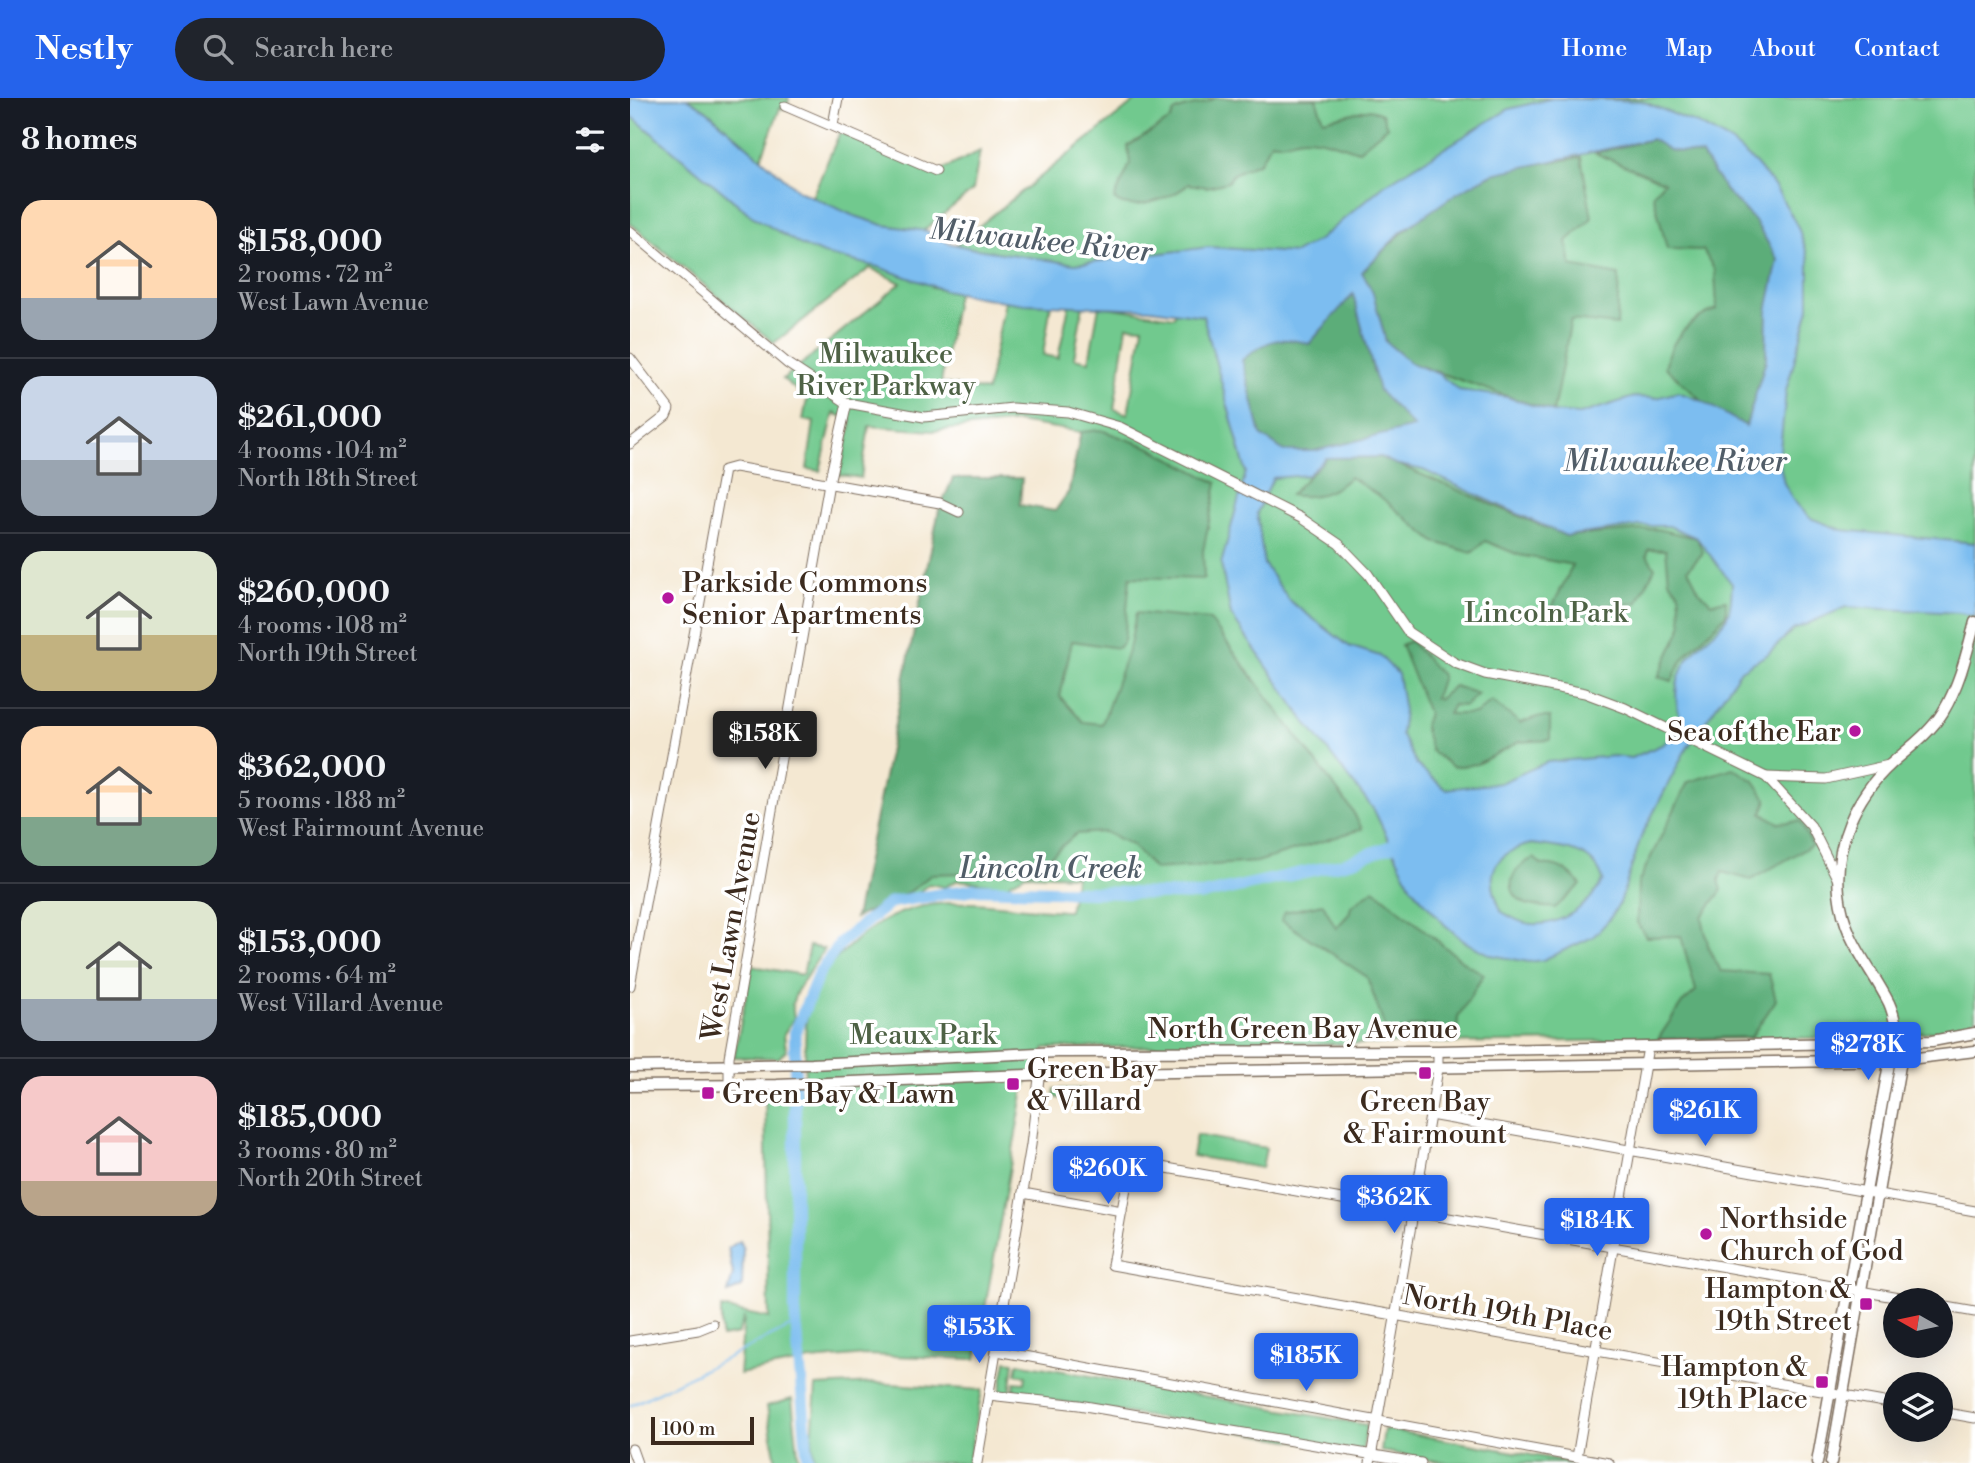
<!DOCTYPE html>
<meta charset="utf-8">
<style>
:root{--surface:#171b24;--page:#20242c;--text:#f1f3f6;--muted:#9ea1a6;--line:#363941;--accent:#2563eb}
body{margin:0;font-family:"Libre Bodoni",serif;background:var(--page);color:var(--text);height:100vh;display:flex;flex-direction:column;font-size:26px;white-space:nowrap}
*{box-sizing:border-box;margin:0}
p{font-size:23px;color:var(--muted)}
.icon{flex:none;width:38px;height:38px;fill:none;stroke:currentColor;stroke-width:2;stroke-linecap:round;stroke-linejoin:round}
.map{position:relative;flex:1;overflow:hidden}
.sheet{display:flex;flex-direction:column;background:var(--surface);width:630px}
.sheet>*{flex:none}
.needle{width:46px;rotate:279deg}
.fabs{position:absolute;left:1253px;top:1190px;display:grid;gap:14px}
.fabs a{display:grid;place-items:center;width:70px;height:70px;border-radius:50%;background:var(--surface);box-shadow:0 7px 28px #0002;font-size:35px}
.scale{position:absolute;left:21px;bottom:18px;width:103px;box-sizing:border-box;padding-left:7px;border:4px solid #3b2a1e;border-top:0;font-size:19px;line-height:24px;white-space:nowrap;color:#3b2a1e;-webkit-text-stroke:5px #fff;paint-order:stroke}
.price{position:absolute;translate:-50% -60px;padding:0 16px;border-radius:7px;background:var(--accent);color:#fff;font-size:23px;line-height:46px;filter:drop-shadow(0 2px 4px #0008)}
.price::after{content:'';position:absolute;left:50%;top:42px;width:21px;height:16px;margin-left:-10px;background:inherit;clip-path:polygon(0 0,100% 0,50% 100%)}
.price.current{background:#222;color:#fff}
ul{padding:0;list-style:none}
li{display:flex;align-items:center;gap:21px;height:175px;padding:0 21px}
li+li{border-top:2px solid var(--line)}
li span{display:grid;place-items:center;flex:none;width:196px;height:140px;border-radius:21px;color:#555}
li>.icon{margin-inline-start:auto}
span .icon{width:84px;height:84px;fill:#fffc;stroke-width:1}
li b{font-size:30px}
h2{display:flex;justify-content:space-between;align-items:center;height:84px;padding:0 21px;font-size:30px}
header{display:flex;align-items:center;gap:42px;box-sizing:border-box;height:98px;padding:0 35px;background:var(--accent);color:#fff}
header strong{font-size:33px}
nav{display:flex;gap:38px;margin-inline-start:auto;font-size:24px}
.search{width:490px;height:63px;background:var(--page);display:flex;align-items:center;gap:18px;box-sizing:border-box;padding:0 24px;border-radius:38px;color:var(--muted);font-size:26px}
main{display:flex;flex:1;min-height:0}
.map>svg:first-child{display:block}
</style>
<header>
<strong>Nestly</strong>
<div class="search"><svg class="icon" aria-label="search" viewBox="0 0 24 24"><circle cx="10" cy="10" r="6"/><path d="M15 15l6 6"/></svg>Search here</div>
<nav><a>Home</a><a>Map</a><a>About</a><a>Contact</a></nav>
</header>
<main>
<section class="sheet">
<h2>8 homes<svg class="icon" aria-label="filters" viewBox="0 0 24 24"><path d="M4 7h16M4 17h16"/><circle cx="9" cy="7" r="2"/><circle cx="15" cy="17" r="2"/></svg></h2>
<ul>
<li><span style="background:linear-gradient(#ffd9b3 70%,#9aa5b1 0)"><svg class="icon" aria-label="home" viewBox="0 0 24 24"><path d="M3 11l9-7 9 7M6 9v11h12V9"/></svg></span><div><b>$158,000</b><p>2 rooms · 72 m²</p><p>West Lawn Avenue</p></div></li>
<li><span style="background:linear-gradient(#c9d6e8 60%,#9aa5b1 0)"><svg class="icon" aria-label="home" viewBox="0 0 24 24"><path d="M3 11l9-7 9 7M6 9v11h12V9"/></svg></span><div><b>$261,000</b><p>4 rooms · 104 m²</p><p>North 18th Street</p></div></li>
<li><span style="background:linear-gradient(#dfe7d0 60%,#c2b280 0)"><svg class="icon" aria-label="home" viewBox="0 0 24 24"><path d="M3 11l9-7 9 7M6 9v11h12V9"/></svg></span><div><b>$260,000</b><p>4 rooms · 108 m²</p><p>North 19th Street</p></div></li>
<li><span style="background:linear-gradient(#ffd9b3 65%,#7fa58c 0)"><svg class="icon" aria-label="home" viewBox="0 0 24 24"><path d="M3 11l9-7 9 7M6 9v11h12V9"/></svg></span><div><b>$362,000</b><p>5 rooms · 188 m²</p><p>West Fairmount Avenue</p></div></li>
<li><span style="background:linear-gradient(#dfe7d0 70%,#9aa5b1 0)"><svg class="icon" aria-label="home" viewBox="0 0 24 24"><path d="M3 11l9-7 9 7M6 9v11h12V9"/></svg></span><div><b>$153,000</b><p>2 rooms · 64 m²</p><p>West Villard Avenue</p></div></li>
<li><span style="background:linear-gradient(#f6c9c9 75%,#b9a48a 0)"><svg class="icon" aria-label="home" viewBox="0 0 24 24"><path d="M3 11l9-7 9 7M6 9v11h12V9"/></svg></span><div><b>$185,000</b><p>3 rooms · 80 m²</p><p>North 20th Street</p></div></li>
</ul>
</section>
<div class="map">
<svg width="1345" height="1365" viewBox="0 0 1345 1365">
<rect width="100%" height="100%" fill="#fff"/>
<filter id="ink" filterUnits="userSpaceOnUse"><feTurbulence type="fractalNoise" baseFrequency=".0143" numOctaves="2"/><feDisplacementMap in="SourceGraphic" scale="14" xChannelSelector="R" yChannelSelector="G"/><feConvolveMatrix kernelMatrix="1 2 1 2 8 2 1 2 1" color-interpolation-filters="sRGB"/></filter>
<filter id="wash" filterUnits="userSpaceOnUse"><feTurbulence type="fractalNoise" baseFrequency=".00686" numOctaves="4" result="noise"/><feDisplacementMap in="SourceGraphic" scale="28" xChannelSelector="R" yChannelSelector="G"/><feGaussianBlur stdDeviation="1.57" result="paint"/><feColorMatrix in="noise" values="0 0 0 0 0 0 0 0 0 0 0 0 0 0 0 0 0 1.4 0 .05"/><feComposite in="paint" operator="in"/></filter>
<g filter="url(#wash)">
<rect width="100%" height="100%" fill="#f4e8d2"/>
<g fill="#71c98e" stroke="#567a56" stroke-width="2" fill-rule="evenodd">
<path d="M57,0H159L157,11L150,10L131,61L76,12Z"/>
<path d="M509,0H1345V929L1249,939L415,950L394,990L346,1261L236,1257L181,1262L109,1276L114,1219L108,1236L91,1239V1210L139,1220L135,993H174C177,961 171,921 184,892C193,872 209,857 225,843C293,783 359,811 439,813L446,778L396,776L375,788L328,782L315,789L299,786L286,796L236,809L309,412L397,428L429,442L451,334L387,324L303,333L239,328L231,380L209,377L222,323L204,315L190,373L177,371L184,324L173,322L177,301L153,281L271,185L240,170L144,245L0,125V16L122,118L147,132L182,99L210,34L304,76L350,53L343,92L288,137L301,189L327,195L311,285L357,293L375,203L421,206L413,257L428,260L439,207H453L444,260L459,263L469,208L544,219L546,212L319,152ZM497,228L513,229L498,316L484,311Z"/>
<path d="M179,848L194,851L167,893L162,906L164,920L154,936L156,952L149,960L104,959L122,868L173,877Z"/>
<path d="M425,991H455L453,1005L424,999Z"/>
<path d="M566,1037L636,1050L632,1070L562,1058Z"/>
<path d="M376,1263L384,1264L380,1296L370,1295Z"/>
<path d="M388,1265L737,1327L732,1354L383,1296L385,1284L395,1285L396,1278L386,1276Z"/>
<path d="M245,1285L352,1292L338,1365H185L182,1341L186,1288Z"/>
<path d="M162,1301L169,1365H146L137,1308Z"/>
<path d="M754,1331L947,1365H818L751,1353Z"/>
</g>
<g fill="#5cad79" stroke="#4c6c4c" stroke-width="2">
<path d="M585,0H686L693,22L740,11L752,16L757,29L728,53C711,47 692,40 674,40C662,40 654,48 641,44L630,64L603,76L598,84L577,89L558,86C545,100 499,116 484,101L500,66L498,48L540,22L544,14C558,6 571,9 585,0Z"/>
<path d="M1023,41L1039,52L1072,57L1096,93L1125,123L1148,162L1137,213L1136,262L1116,328L1072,303L1035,269C1042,238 1059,222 1087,211L1085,173L1073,152L1037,151L1023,96L1034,84L965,55Z"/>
<path d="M951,59L962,120L937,143L941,168L989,177L987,227L941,222L923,314L781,265L756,244L743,195L732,174C769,136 810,97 861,77C888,66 922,65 951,59Z"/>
<path d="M723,195L744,275L785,329L684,353H654L631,337L612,262C637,242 648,237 679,246Z"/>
<path d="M471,332L521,350L587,385L573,453L574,481L500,479L494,543L488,550L442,543L430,599L453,624L472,626L500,547L506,515L580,522L722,712L732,731L627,764L524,771L502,747L475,734L446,736L403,773L302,776L281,793L225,820L309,412L323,380H392L390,407L425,413L439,393L451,334Z"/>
<path d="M750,359L936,438L1026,431L1067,440L1073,455L1058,471L1069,493L1081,505L1096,502V516C1075,544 1056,546 1042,583L1028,579L1052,529L1049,495L1039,482L1036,452L1019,451L1017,457L1025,470L1007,505L974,508L970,518L944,520L922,509L943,467L889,457L855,443L842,455L805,444L752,400L720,379C701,396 685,401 660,397L696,360Z"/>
<path d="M780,543L812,578L805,600L809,601L824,588L848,596L835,608L823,607L818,616H846L861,603L890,625L907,619H920V642L889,644L847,666L823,669L801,653L794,629L798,615L771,547Z"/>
<path d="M1103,670L1124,683L1137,702L1132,715L1149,725L1170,723L1182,747L1121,782L1092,774L1089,782L1092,792L1072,819L1079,851L1091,873L1139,876L1146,902L1121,939L1028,941L1052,905L1066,893L1051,838L1016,839L1007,825L1008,785L1058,684Z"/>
<path d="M904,760L912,767C929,765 940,774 951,787L925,810C916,809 903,809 896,806C870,792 883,768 904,760Z"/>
<path d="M744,791L836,866L854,876L828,919L827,934C806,927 783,922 765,938L756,933L737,879L651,822L655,814L693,806L706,830L719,816L721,808Z"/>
</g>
<g fill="#7bbdf0" stroke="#5b7487" stroke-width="2" fill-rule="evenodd">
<path d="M0,0H57L76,12L169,93L222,117L253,127L297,133L319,145L340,150L445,166L579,149L665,155L690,141L754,87L879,11L923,0L1012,3L1070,27L1101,44L1126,66L1146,90L1168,129L1179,161V210L1156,293L1149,362L1154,385L1163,402L1180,420L1212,432L1345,445V519L1330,515L1216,509L1163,532L1138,556L1111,572L1054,655L1011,739L990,805L979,822L963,839L913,862L899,864L861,857L835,844L814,826L781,789L744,712L674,622L601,517L591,466L616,374L573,218L520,211L394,206L348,199L314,192L248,169L194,156L173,148L122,118L0,17ZM1022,41L1039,52L1072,57L1096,93L1125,123L1148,162L1137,213L1136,262L1116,328L1072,303L1048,294L1026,300L1004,299L950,316L923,314L877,299L829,292L809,276L781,265L756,244L743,195L732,174L771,134L827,95L862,76ZM723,196L749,293L784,329L684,353H654L631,337L612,262C637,242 648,237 679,246ZM750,359L765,366L793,372L936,438L1010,428H1039L1067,440L1102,486C1101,496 1102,509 1097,518C1089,534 1075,540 1064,553C1046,573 1041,599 1052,623L1034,646L1001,660L984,658L917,664L870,685L815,691L787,667L771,636L774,613L768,576L750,558L719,548L660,503L634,466L627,415L643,380L678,377L696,360ZM901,746C931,750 963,750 973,782C961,806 932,828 903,826C892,826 881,819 872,814C854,778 861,756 901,746Z"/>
<path d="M110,1143L113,1150L112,1189L98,1195L103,1176L98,1150Z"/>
</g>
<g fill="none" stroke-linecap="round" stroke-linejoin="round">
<path stroke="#7bbdf0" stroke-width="2" d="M0,1308L166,1226"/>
<path stroke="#7bbdf0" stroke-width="12" d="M178,1365L165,1212V935L189,875L211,844L261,804L345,791L572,797L715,765L775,743"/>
</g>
</g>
<g filter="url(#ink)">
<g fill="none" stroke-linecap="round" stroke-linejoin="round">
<defs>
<g id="minor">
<path d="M155,8L306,73"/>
<path d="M203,27L208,0"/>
<path d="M0,133L158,266L217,305L294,319L383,310L438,314L490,329L671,420L709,446L738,476L778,534L825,565L855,576L955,595L995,610L1136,679L1181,728L1208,782"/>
<path d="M0,260L39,311L36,318L0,346"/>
<path d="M1136,679L1196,681L1259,667"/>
<path d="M0,888L94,372L105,369L310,405L329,414"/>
<path d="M99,986V959L199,385L217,305"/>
<path d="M800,1017L1345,1113"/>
<path d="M393,1095L492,1113"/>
<path d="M1311,1208L1345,1214"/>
<path d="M0,1243L68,1232L83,1226"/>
<path d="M367,1253L979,1365"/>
<path d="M359,1297L449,1307L791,1365"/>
<path d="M1265,1306L482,1167L500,1068L503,1064L1281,1202"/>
<path d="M1311,1314L1345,1320"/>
<path d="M2,1351L7,1365"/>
<path d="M947,1359L1018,949"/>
<path d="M347,1365L401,1047L412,955"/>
<path d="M740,1365L808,971V953"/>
</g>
<g id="major">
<path d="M0,969L182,966L427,954L808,953L1268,944L1302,943L1345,935"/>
<path d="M0,988L147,987L422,976L1271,962L1345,953"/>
<path d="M1187,1365L1261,955"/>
<path d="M1201,1365L1271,962C1268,943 1267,923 1259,905C1239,866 1214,842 1209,795C1204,747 1225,699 1261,666C1279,650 1300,635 1313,614C1330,586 1337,554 1345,524"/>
</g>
</defs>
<use href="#minor" stroke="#7c6c5d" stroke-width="11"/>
<use href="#major" stroke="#7c6c5d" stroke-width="13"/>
<use href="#minor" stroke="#fff" stroke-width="9"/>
<use href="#major" stroke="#fff" stroke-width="10"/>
</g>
</g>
<g fill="#b5179e" stroke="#fff" stroke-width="2.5">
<circle cx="38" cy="500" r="7"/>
<circle cx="1225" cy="633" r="7"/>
<rect x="788" y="968" width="14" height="14" rx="3.5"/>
<rect x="376" y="979" width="14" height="14" rx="3.5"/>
<rect x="71" y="988" width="14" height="14" rx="3.5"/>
<circle cx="1076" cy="1136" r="7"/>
<rect x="1229" y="1199" width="14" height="14" rx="3.5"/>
<rect x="1185" y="1277" width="14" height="14" rx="3.5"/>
</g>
<g text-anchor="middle" stroke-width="7" stroke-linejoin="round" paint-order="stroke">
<g font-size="28" fill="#4e6245" stroke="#fff">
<text x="256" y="265">Milwaukee<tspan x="256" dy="32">River Parkway</tspan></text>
<text x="916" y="524">Lincoln Park</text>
<text x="293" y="946">Meaux Park</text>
</g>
<g font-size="28" fill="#3b2a1e" stroke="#fff" text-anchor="start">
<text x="52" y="494">Parkside Commons<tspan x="52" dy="32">Senior Apartments</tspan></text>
<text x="1211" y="643" text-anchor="end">Sea of the Ear</text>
<text x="397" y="980">Green Bay<tspan x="397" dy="32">&amp; Villard</tspan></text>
<text x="92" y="1005">Green Bay &amp; Lawn</text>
<text x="795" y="1013" text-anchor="middle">Green Bay<tspan x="795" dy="32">&amp; Fairmount</tspan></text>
<text x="1090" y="1130">Northside<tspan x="1090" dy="32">Church of God</tspan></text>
<text x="1222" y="1200" text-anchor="end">Hampton &amp;<tspan x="1222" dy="32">19th Street</tspan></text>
<text x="1178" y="1278" text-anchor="end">Hampton &amp;<tspan x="1178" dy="32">19th Place</tspan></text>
</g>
<g font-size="28" fill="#3b2a1e" stroke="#fff">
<text transform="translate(100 828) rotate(-80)" y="10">West Lawn Avenue</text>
<text x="673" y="940">North Green Bay Avenue</text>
<text transform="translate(878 1214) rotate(10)" y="10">North 19th Place</text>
</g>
<g font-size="30" font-style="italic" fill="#515d68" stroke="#fff">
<text transform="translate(411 142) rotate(6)" y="10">Milwaukee River</text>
<text x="1045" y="373">Milwaukee River</text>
<text x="421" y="780">Lincoln Creek</text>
</g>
</g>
</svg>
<div class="fabs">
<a><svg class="needle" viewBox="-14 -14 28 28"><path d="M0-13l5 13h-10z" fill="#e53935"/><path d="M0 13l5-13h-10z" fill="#9ea1a6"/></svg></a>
<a><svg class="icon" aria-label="layers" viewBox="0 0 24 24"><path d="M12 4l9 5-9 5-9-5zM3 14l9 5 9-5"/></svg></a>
</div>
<div class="scale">100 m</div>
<b class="price current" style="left:135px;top:673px">$158K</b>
<b class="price" style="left:1238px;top:984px">$278K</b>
<b class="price" style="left:1075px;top:1050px">$261K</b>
<b class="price" style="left:478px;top:1108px">$260K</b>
<b class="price" style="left:764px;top:1137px">$362K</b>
<b class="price" style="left:967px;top:1160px">$184K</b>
<b class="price" style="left:349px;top:1267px">$153K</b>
<b class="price" style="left:676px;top:1295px">$185K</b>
</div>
</main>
